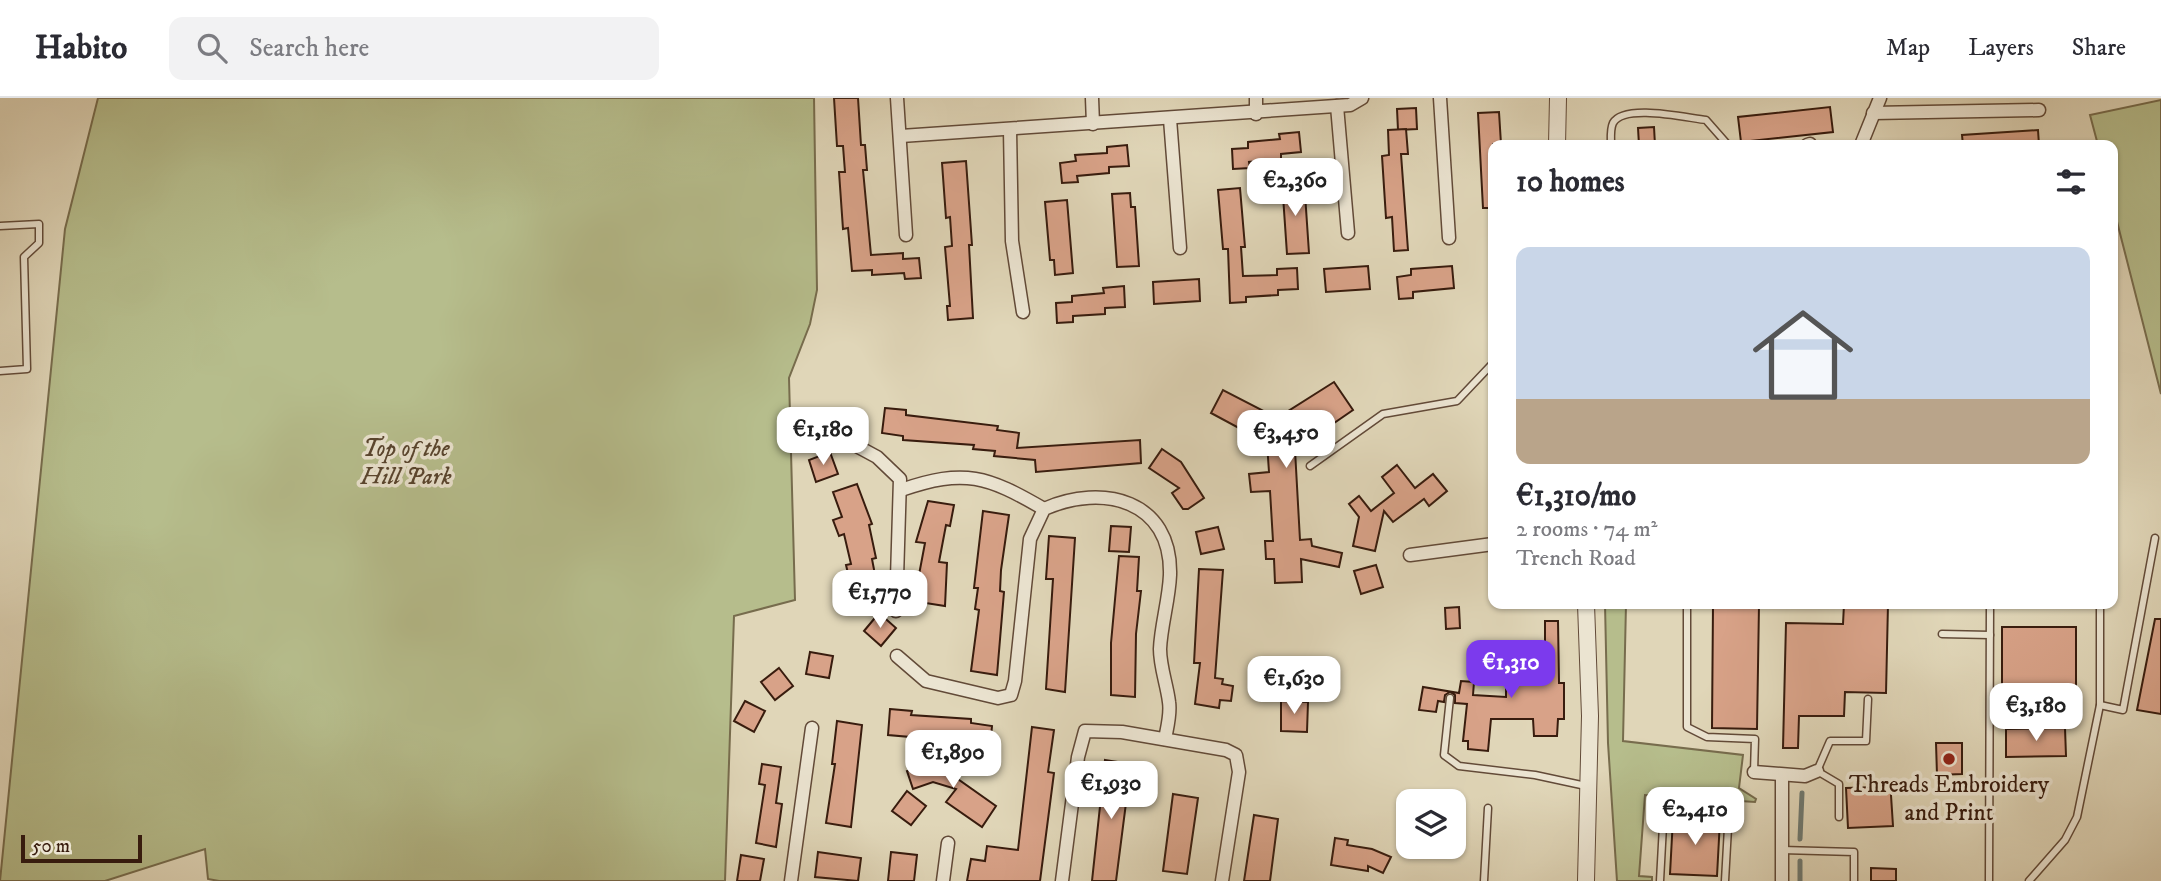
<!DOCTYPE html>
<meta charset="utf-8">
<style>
:root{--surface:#fff;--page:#f2f2f3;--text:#2b2b33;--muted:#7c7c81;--line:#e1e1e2;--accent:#7c3aed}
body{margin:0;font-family:"IM FELL DW Pica",serif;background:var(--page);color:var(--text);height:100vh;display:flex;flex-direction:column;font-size:26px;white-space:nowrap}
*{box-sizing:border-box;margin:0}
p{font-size:23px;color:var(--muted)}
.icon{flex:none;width:38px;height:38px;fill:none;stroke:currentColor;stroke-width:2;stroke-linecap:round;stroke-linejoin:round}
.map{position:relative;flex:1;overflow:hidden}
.details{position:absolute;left:1488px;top:42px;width:630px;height:469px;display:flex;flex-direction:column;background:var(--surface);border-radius:14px;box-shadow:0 2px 5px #0004}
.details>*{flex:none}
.buttons{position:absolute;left:1396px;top:691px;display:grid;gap:14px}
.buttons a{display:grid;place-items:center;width:70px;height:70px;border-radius:14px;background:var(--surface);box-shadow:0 2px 5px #0004;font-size:35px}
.scale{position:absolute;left:21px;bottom:18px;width:121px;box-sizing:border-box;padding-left:7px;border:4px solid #381c0e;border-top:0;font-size:19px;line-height:24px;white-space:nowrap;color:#381c0e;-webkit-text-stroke:5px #ebe4d1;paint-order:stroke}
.price{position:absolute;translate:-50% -60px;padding:0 16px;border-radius:14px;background:#fff;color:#222;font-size:23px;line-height:46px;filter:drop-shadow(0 2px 4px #0008)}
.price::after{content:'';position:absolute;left:50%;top:42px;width:21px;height:16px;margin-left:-10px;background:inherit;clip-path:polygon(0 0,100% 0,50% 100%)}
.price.active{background:var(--accent);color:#fff}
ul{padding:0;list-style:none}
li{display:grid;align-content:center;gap:14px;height:371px;padding:0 28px}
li+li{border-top:2px solid var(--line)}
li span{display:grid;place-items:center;height:217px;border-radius:14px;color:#555}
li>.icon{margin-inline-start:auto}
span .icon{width:126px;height:126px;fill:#fffc;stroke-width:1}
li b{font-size:30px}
h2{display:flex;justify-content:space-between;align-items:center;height:84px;padding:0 28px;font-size:30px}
header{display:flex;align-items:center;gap:42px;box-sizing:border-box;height:98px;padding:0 35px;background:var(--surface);border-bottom:2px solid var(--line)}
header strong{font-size:33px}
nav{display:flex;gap:38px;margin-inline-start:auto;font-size:24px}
.search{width:490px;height:63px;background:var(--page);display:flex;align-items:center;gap:18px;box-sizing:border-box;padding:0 24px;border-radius:14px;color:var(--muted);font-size:26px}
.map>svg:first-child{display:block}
</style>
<header>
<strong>Habito</strong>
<div class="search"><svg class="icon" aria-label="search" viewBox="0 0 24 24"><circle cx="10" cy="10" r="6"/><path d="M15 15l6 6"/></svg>Search here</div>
<nav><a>Map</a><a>Layers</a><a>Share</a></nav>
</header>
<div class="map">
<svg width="2161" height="783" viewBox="0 0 2161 783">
<rect width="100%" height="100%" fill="#e0d6b8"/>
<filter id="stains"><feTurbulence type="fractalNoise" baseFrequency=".00286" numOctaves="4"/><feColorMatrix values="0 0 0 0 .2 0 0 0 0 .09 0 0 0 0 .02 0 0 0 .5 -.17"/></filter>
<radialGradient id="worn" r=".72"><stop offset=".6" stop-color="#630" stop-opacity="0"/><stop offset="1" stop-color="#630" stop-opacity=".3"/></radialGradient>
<g fill="#b6bd8c" stroke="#776c4d" stroke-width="2">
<path d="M98,0H814L817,192L810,226L789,280L795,502L734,518L725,783H219L208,781L205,751L105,783H0L65,131Z"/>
<path d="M2161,2V296L2112,104V47H2098L2090,17Z"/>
<path d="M1605,506H1626L1623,643L1743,657L1739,690L1756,701L1755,704L1645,697L1639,778L1652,779V783H1617L1608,645Z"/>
</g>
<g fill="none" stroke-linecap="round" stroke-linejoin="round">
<g stroke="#6f7a72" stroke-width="5">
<path d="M1800,741L1802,695"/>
<path d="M1800,783V763"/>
</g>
</g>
<g fill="#d8a288" stroke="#381c0e" stroke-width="2">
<path d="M834,0H858L861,47H865L867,72H863L871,157L903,155V161L919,160L921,180L905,181L904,175L872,177V172L852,173L848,130L843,131L839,74H845L843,48H837Z"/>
<path d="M1830,9L1833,34L1741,44L1738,19Z"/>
<path d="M1416,10L1417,31L1398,32L1397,11Z"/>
<path d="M1499,14L1501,46H1493V110H1483L1478,15Z"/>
<path d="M1654,29L1655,47H1639L1638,30Z"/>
<path d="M1406,31L1408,56H1401L1408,152L1394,153L1392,119L1386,120L1382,58L1389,57L1388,32Z"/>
<path d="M2038,32L2039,47H1963L1962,37Z"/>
<path d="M1299,34L1301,54L1281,56V61L1249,64L1250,70L1233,71L1232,51L1248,50V44L1280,41L1279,36Z"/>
<path d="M1127,47L1129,68L1109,69V75L1077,78L1078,84L1062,85L1060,65L1076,63L1075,57L1107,55V49Z"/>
<path d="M966,63L972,147H969L973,220L948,222L947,208H950L945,149L952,148L950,119L946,120L942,65Z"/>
<path d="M1300,82L1301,96H1305L1309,155L1287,156L1282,83Z"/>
<path d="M1240,90L1245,149H1241L1243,178L1277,177V171L1297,170L1298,191L1278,192V197L1246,199V204L1230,205L1228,151H1223L1218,92Z"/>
<path d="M1130,95L1131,109H1135L1139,168L1117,169L1112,96Z"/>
<path d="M1067,102L1073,175L1055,177L1054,162H1050L1045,104Z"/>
<path d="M1368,168L1370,191L1326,194L1324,171Z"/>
<path d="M1452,168L1454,190L1413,194V200L1399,201L1397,179L1411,177V171Z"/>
<path d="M1199,181L1200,203L1154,206L1153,184Z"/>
<path d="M1124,188L1125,209L1105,210V216L1073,218V224L1057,225L1056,205L1072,204V198L1104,195L1103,190Z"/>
<path d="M1334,284L1353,312L1295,352L1300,442L1311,441L1312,448L1342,455L1339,469L1301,461L1302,484L1275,485L1274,461H1266L1265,443H1273L1270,393L1251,394L1249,376L1269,374L1267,345L1211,315L1223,292L1277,320Z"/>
<path d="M885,310L906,312V317L998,328L997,332L1019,335L1017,350L1140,342L1141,365L1036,374L1035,362L994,358L995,353L973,351L974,347L903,342V338L882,335Z"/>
<path d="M1162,351L1181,364L1204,400L1188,411H1183L1172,395L1179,390L1149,370Z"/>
<path d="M830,354L838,376L816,384L809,362Z"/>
<path d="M1397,367L1415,390L1433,376L1447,393L1429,408L1424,401L1393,424L1384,413L1375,453L1353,448L1359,419L1349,406L1359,398L1371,413L1394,395L1382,379Z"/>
<path d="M857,386L872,426L869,427L876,460L872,461L876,482L851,488L846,467L851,466L844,436L839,438L833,422L842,419L833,394Z"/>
<path d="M928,403L954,407L950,428L946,427L939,464L947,465L945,508L919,504L923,483L918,482L925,445L916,444Z"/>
<path d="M983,413L1009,417L1001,472L1000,493L1004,494L997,577L971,573L979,512L975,511L978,490H974Z"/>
<path d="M1111,428L1131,429L1129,454L1109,453Z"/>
<path d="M1218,429L1224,451L1201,456L1196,434Z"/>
<path d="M1049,438L1075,440L1065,594L1046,591L1053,481H1046Z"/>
<path d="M1119,458L1139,459L1137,493H1141L1136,536L1135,599L1111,597V545Z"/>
<path d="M1376,467L1383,489L1361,496L1354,473Z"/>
<path d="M1199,471L1223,472L1215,580L1223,581L1222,586L1233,588L1231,603L1220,602L1219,610L1195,606L1200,565H1194Z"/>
<path d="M1713,506L1759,507L1757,631L1712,630Z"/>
<path d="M1844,506H1888L1886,595L1845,594L1844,618H1799L1798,650H1783L1786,525L1843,526Z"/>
<path d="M1459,509L1460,530L1446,531L1445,510Z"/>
<path d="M879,515L896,530L881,548L864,533Z"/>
<path d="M2155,521H2161V616L2137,612Z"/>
<path d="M1545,523H1558L1559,585H1564V621H1558L1557,638H1534L1533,621H1491L1488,653L1468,651V643H1463L1467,606L1455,605V597L1450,594L1445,597L1444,604L1438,603L1436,614L1419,612L1423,589L1459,595L1461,583L1474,584L1473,597L1506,599V585H1545Z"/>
<rect x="2002" y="529" width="74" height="66"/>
<path d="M810,554L833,558L829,580L806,576Z"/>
<path d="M779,570L793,588L775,602L761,584Z"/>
<path d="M745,603L765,613L754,634L734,623Z"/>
<path d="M1281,603L1308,604L1307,634L1281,633Z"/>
<path d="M890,611L912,613L911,617L971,621V625L992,628L990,649L909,643L910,639L888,637Z"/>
<path d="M837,623L862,627L851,729L826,725L835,666H832Z"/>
<path d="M1032,629L1054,632L1048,674L1054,675L1040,783H967L971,761L985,763L987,748L1018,752Z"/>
<path d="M2065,630L2066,658L2006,659V631Z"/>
<path d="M1936,645H1962V676L1937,677Z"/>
<path d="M953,656L948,674L996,708L982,729L946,704L956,691L933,684L913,691L907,673Z"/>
<path d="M1105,662L1131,666L1116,783H1092Z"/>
<path d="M762,666L781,669L776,705L782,706L776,749L756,745L765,687L759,686Z"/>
<path d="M1878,682H1890L1893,728L1848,730L1846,690L1878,689Z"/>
<path d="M907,693L926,708L911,727L892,713Z"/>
<path d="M1173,696L1198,700L1187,776L1163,773Z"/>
<path d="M1254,717L1278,721L1270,783H1244Z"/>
<path d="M1673,720L1720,722L1717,778L1670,776Z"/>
<path d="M1335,740L1348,742L1347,747L1372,751L1391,759L1383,775L1368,768V773L1331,767Z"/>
<path d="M818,754L861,760L858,783L815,779Z"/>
<path d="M891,754L917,757L914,783H888Z"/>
<path d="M741,757L764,761L760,783H737Z"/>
<path d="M1871,770L1896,771V783H1871Z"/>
</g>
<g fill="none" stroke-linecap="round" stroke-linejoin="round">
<defs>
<g id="service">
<path d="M1611,47C1611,41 1610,31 1613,25C1624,5 1687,20 1706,22L1728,47"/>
<path d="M0,128L39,126V145L24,159L27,271L0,273"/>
<path d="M1310,368L1383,316L1457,303L1493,265"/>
<path d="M1687,511V629L1707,639L1755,641L1754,674"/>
<path d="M1942,536L1990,537"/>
<path d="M1450,600L1444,657L1459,668L1535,677L1586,688"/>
<path d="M2100,607L2123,612L2155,440"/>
<path d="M1839,719V686L1817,673L1830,643H1866L1868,601"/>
<path d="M1782,752L1854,754V783"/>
<path d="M1484,783L1488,710"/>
<path d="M1660,783L1664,709L1729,712L1725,783"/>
<path d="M1989,783L1990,506"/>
<path d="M2029,783L2065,742L2077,719L2100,607V506"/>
</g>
<g id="minor">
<path d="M897,0L906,137"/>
<path d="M1092,0L1093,26"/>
<path d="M1256,0V16"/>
<path d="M1440,0L1449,140"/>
<path d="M1337,8L1348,135"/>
<path d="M1873,15L2039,12"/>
<path d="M1170,21L1180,150"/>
<path d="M1010,32L1012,143L1023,214"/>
<path d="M901,38L1350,7L1362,0"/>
<path d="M1807,47L1810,46"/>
<path d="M1861,47L1880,0"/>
<path d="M851,345L877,359L900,381L896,513"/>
<path d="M901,392C965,370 987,378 1044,411"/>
<path d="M1410,457L1493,446"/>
<path d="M897,558L926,583L998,600L1011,597L1015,583L1030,441L1044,411C1103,385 1172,402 1170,477C1169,502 1161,527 1160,551C1160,569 1167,587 1169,604C1171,616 1167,630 1165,641"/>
<path d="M1754,674L1805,678L1817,673"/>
<path d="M791,783L812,630"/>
<path d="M943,783L948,745"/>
<path d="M1062,783L1078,659L1085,633L1122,634L1226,652L1236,657L1239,674L1222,783"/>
<path d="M1782,783V677"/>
</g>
<g id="tertiary">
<path d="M1557,47L1558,0"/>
<path d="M1586,783L1590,618L1586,506"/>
</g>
</defs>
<use href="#service" stroke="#624a38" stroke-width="9"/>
<use href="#minor" stroke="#624a38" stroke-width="15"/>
<use href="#tertiary" stroke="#624a38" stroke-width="18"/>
<use href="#service" stroke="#ebe4d1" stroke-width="6"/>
<use href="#minor" stroke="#ebe4d1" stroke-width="12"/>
<use href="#tertiary" stroke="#ebe4d1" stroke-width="16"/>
</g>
<circle fill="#8f2418" stroke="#ebe4d1" stroke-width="2.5" cx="1949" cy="661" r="7"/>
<g text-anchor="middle" stroke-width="7" stroke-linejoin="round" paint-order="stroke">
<g font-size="24" font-style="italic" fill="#58442e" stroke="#ebe4d1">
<text x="406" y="358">Top of the<tspan x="406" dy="28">Hill Park</tspan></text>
</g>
<g font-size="24" fill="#381c0e" stroke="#ebe4d1">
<text x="1949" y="694">Threads Embroidery<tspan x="1949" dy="28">and Print</tspan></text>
</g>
</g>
<rect width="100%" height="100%" filter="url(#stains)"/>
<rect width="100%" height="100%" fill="url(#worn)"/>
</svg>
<div class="buttons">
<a><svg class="icon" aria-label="layers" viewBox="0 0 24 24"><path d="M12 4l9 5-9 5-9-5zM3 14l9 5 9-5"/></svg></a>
</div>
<div class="scale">50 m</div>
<b class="price" style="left:1295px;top:120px">€2,360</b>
<b class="price" style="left:823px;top:369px">€1,180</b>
<b class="price" style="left:1286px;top:372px">€3,450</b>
<b class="price" style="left:880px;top:532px">€1,770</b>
<b class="price active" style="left:1511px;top:602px">€1,310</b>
<b class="price" style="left:1294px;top:618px">€1,630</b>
<b class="price" style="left:2036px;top:645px">€3,180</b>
<b class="price" style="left:953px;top:692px">€1,890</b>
<b class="price" style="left:1111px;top:723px">€1,930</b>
<b class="price" style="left:1695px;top:749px">€2,410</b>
<section class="details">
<h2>10 homes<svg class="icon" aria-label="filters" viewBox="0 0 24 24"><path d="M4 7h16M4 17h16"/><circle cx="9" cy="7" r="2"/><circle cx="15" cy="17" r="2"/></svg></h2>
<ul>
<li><span style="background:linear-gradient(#c9d6e8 70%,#b9a48a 0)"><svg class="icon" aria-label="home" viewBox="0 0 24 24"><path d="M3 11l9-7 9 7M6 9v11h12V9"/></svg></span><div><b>€1,310/mo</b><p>2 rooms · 74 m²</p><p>Trench Road</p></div></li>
</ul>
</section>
</div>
